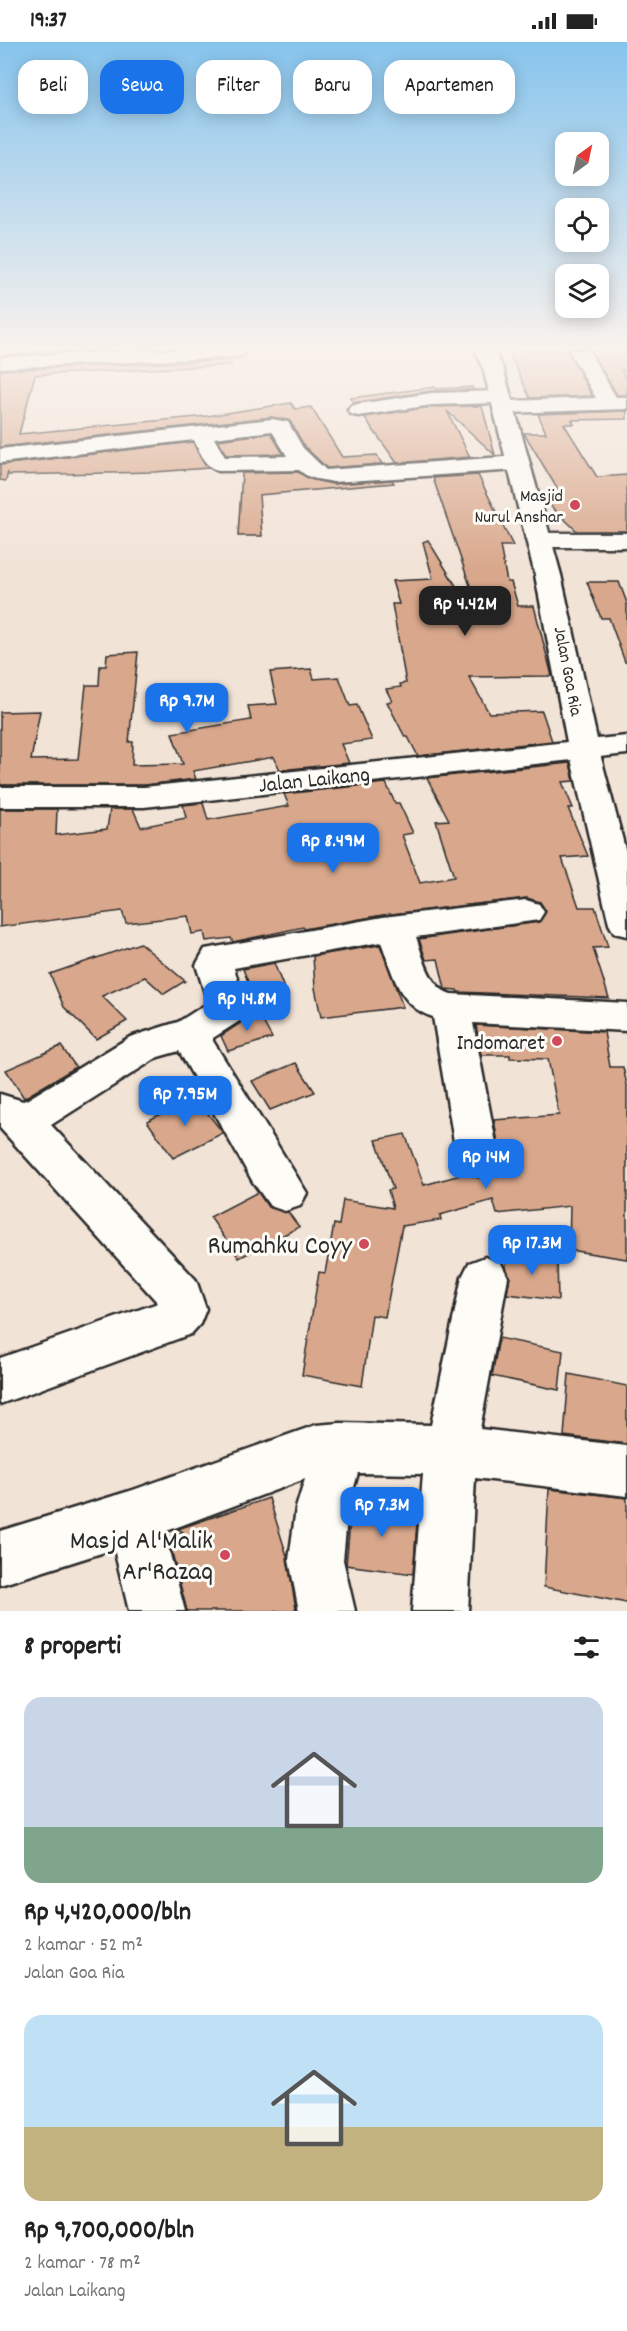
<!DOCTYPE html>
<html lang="id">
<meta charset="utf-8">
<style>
:root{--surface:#fff;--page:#f6f6f6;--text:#222;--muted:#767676;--accent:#1a73e8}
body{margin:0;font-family:Dekko,sans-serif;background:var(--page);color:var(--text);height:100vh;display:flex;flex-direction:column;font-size:22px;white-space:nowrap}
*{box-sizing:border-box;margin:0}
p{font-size:20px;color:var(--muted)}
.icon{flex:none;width:33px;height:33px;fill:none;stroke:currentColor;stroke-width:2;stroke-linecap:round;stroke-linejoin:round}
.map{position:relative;height:1569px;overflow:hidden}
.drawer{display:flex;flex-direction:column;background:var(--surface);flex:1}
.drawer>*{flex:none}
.hud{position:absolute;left:18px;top:18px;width:591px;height:54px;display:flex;gap:12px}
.needle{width:39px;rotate:33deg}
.buttons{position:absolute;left:555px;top:90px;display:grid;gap:12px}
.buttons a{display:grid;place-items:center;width:54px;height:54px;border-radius:12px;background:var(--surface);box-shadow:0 3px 15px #0003;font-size:30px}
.price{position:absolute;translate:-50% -51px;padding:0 14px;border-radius:12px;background:var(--accent);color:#fff;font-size:20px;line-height:39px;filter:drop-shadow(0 2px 3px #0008)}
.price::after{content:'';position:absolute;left:50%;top:36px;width:18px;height:14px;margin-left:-9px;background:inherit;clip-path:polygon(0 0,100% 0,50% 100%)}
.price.current{background:#222;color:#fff}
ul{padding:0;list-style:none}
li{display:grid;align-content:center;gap:12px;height:318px;padding:0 24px}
li span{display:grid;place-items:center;height:186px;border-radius:18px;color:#555}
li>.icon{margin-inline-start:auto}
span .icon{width:108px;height:108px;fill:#fffc;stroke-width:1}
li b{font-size:26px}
h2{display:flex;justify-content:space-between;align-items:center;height:72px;padding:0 24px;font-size:26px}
.tag{padding:0 21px;border-radius:18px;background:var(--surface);box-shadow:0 3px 15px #0003;font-size:21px;line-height:54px}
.tag.current{background:var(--accent);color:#fff}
.status{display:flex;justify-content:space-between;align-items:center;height:42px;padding:0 30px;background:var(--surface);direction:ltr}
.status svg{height:16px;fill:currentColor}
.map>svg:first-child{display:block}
</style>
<div class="status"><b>19:37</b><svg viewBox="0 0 49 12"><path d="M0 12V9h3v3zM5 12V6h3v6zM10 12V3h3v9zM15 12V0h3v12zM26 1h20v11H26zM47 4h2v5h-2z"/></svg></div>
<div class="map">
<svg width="627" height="1569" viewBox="0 0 627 1569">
<rect width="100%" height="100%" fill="#f2e3d7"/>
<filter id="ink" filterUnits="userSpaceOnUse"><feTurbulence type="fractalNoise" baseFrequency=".0167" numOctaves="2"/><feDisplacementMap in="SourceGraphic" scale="12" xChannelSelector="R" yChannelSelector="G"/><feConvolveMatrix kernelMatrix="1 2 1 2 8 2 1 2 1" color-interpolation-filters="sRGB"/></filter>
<g filter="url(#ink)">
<g fill="#d9a88c" stroke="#2b2b2b" stroke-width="1.5">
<path d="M30,308H114L30,312Z"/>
<path d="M508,308H567L592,354L530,356Z"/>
<path d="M590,308H627V328H621L627,338V353H617Z"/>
<path d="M230,318L231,323L35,333L19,392L207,374L291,361L295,367L311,365L342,415L377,413L382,422L327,426L305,405L290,379L272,375L0,405V328Z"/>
<path d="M435,345L436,347L472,345L474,348L432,349L354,361L350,356Z"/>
<path d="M482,364L495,413L447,369L470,415L397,421L364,375L432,365Z"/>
<path d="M627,369V377L572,378L574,382H564L597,435L627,433V489H577L542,456L561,453L524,391H546L538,372Z"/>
<path d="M271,391L283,412L226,413L218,398Z"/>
<path d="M193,400L208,426L155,430L8,433V430L6,439L0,438V423Z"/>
<path d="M298,430L310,437L333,442L392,438L394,441L259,453L262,494H238L242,431Z"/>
<path d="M478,433L513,504H500L507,540H511L518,564H534L552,634L469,635L489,671L542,669L552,699L418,714L408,695H405L387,660L392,659L386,647L401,645L400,642L406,641L392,562H399L392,539L433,537L423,500L428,498L467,562L475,558L433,436Z"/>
<path d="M587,540H619L627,561V620H625L609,576H601Z"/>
<path d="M138,610L129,700H133L132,723L183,722L172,691L251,678L248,664L277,662L270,630L311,627L314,637L339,635L350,664L357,663L372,698L341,702L349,721L280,728L274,715L193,729L196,737L145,743H0V670L40,669L31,718L78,717L86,643H99L100,624H106L107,612Z"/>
<path d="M570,721L574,739L562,740L573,766H568L588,814L562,816L579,865H595L608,905L593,906L609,956L458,950L457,948L445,947L438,917L426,918L419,897L539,880L546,869L540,860L527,856L383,873L304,887L303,885L233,900L231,896L206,899L204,890L192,892L188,874L126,881L122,869L0,885V767H57L56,793L107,787L110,767H133L141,785L186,776L183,763L203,761L208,778L289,764L284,752L386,741L395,761H399L413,791L402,793L420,841L454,835L436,779L449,778L427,736Z"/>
<path d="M140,901L185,939L164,952L145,935L102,954L127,979L96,997L64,965L50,932Z"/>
<path d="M380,903L403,965L321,975L315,946L313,914Z"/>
<path d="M274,921L285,949L254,955L243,927Z"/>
<path d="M256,967L272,996L228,1009L221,994L242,980L248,970Z"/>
<path d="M476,983L604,990L610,1025H623L627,1043V1217L569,1208L570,1164L497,1172L493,1158L440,1173L441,1178L402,1184L385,1275L372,1273L362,1344L302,1333L319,1230L325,1231L334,1182L339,1183L343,1158L393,1166L388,1148L393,1147L376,1098L405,1092L424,1143L464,1132L479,1136L494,1131L501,1118L494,1078L559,1073L548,1017L510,1016V1013H481Z"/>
<path d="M61,1004L76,1025L24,1056L6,1028Z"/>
<path d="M296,1021L315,1050L270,1068L252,1039Z"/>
<path d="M195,1055L223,1091L173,1116L147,1079Z"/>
<path d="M258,1150L268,1165L288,1170L299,1185L239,1216L210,1175Z"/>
<path d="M506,1211L557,1217L558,1258L507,1252L510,1235L506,1225Z"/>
<path d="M499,1296L563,1309L559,1348L492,1334Z"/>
<path d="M569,1332L627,1344V1402L564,1394Z"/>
<path d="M549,1447L627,1456V1561L544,1545Z"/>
<path d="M269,1456L287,1514L296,1567L290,1569H187L168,1495L183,1490L178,1487Z"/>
<path d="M352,1459L418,1468L413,1532L346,1523Z"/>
</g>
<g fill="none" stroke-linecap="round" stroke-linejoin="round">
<defs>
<g id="minor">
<path d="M152,308L246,309L243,313L236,315L0,326V316L4,315Z"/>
<path d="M569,308H588L616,355H627V367L504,371L497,369L494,365L496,361L432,363L358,374L351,372L348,368L351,364L358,362L432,351L501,349L508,351L511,355L509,359L596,356Z"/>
<path d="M272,377L288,380L303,406L326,428L517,414L525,416L528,421L525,426L517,428L333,440C320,437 310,438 299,428L219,429C204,425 200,411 194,398L0,421V407ZM272,389L287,414L225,415L214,396Z"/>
<path d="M538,491H627V505H538L529,503L526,498L529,493Z"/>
<path d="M584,699L595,701L599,708L627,814V894L614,891L609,882L569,708L573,701Z"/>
<path d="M526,858L539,862L544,870L539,878L416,895C423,914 429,946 451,952L627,961V989L473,981L499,1117L493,1129L478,1134L463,1129L457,1117L433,975C398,964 393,931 381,900L234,926L246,968L241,978L213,996V999L307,1151L300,1164L285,1169L270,1164L253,1140L179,1009L158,1015L51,1083L196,1238L206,1267L200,1282L191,1292L0,1362V1316L158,1261L0,1086V1052L23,1059L28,1057L130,995L178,980L208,961L196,923L205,907L383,875Z"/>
<path d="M485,1215L501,1221L508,1235L480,1387L627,1404V1454L475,1436L468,1569H412L423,1432L358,1431L348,1466L343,1518L355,1569H299L289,1518L296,1466L305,1437L164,1490L185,1569H129L114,1507L0,1543V1489L133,1448L316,1383L340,1381L431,1383L462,1235L469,1221Z"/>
</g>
<path id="major" d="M475,308H493L503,326L561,533L597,697L627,694V712L144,765H0V745H144L567,700L535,533L483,326Z"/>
</defs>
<use href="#minor" stroke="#2b2b2b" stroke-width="5"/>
<use href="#major" stroke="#2b2b2b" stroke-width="5"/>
<use href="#minor" fill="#fdfcf7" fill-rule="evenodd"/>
<use href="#major" fill="#fdfcf7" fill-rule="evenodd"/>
</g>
</g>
<linearGradient id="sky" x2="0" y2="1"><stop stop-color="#86c4ed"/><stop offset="0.58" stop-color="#f9f2ed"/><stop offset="1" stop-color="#f9f2ed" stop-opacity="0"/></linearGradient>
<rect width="627" height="527" fill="url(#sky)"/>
<g fill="#d1495b" stroke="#fdfcf7" stroke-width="2">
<circle cx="575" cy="463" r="6"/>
<circle cx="557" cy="999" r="6"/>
<circle cx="364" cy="1202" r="6"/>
<circle cx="225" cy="1513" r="6"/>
</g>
<g text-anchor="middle" stroke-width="6" stroke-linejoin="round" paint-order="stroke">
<g font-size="18" fill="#2b2b2b" stroke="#fdfcf7" text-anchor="end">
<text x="563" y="459">Masjid<tspan x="563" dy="21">Nurul Anshar</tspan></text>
</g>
<g font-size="18" fill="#2b2b2b" stroke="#fdfcf7">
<text transform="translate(569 629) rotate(79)" y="6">Jalan Goa Ria</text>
</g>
<g font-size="22" fill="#2b2b2b" stroke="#fdfcf7">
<text transform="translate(314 736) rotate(-6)" y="8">Jalan Laikang</text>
</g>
<g font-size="22" fill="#2b2b2b" stroke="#fdfcf7" text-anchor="end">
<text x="545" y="1007">Indomaret</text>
</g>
<g font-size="27" fill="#2b2b2b" stroke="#fdfcf7" text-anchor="end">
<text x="352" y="1211">Rumahku Coyy</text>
<text x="213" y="1506">Masjd Al'Malik<tspan x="213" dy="31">Ar'Razaq</tspan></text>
</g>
</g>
</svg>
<div class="buttons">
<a><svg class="needle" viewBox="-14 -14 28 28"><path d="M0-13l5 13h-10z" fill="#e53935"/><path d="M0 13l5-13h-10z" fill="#767676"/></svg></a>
<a><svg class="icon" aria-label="locate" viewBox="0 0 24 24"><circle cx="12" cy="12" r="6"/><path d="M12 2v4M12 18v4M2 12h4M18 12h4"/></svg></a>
<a><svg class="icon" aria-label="layers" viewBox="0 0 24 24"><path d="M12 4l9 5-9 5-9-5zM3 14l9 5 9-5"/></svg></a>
</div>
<b class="price current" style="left:465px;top:595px">Rp 4.42M</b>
<b class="price" style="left:187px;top:692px">Rp 9.7M</b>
<b class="price" style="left:333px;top:832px">Rp 8.49M</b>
<b class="price" style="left:247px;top:990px">Rp 14.8M</b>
<b class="price" style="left:185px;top:1085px">Rp 7.95M</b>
<b class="price" style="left:486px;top:1148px">Rp 14M</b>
<b class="price" style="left:532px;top:1234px">Rp 17.3M</b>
<b class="price" style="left:382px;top:1496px">Rp 7.3M</b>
<div class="hud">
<a class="tag">Beli</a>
<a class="tag current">Sewa</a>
<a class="tag">Filter</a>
<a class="tag">Baru</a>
<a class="tag">Apartemen</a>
</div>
</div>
<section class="drawer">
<h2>8 properti<svg class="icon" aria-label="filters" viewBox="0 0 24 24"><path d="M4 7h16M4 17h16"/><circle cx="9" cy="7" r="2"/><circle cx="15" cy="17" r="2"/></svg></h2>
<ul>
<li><span style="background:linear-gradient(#c9d6e8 70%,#7fa58c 0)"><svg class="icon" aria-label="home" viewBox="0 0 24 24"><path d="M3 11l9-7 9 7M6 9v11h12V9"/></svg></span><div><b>Rp 4,420,000/bln</b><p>2 kamar · 52 m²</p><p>Jalan Goa Ria</p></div></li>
<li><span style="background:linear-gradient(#bfe0f5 60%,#c2b280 0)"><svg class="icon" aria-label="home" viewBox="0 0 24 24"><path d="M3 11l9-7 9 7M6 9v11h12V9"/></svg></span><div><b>Rp 9,700,000/bln</b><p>2 kamar · 78 m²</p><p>Jalan Laikang</p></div></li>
</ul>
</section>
